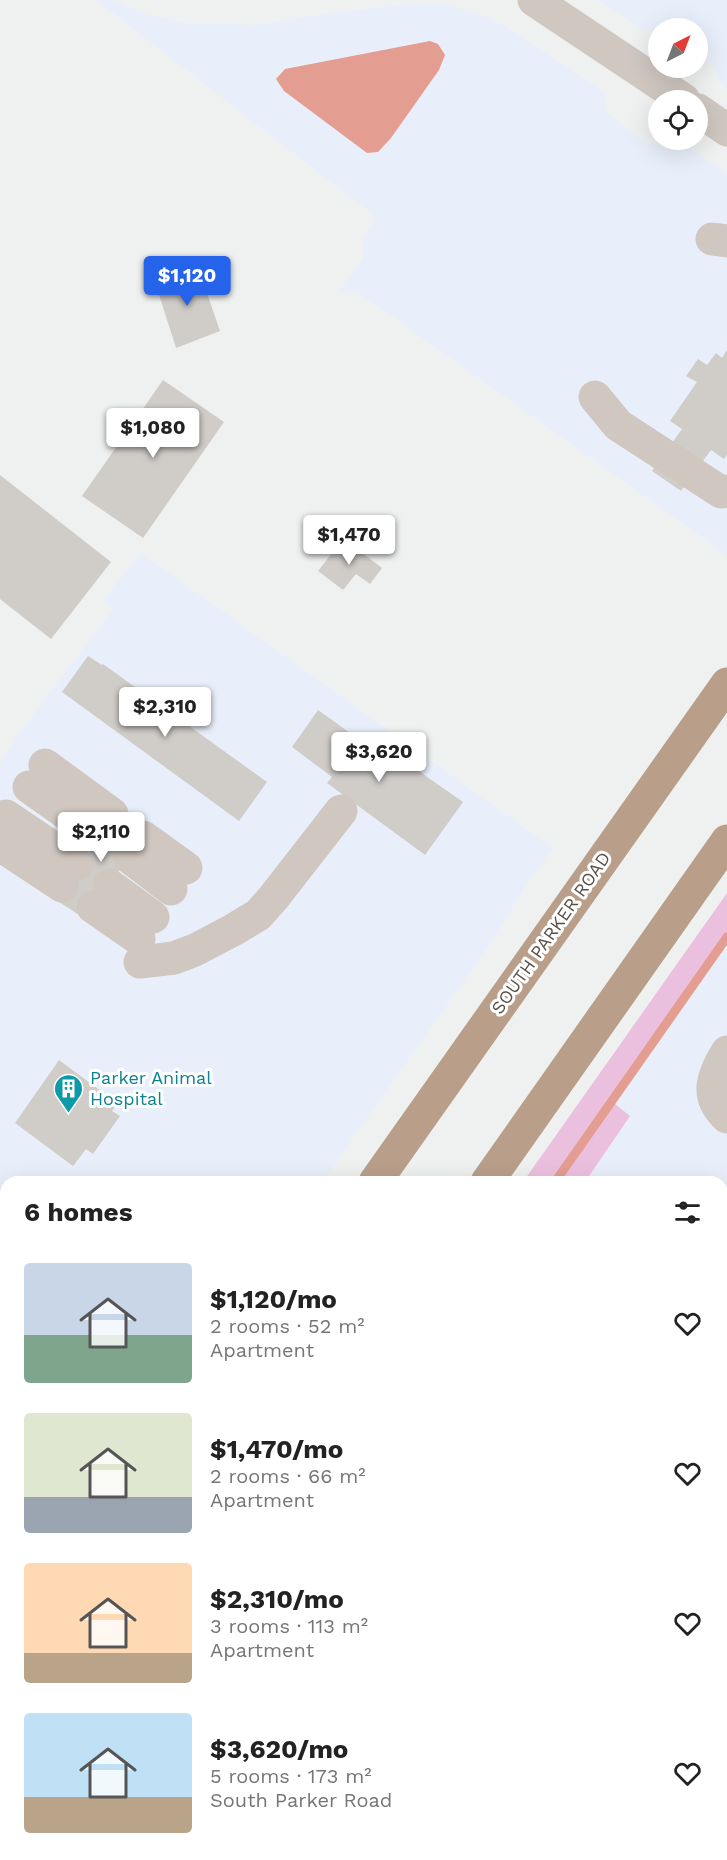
<!DOCTYPE html>
<meta charset="utf-8">
<style>
:root{--surface:#fff;--page:#f2f2f2;--text:#222;--muted:#767676;--accent:#2563eb}
body{margin:0;font-family:"Work Sans",sans-serif;background:var(--page);color:var(--text);height:100vh;display:flex;flex-direction:column;font-size:22px;white-space:nowrap}
*{box-sizing:border-box;margin:0}
p{font-size:20px;color:var(--muted)}
.icon{flex:none;width:33px;height:33px;fill:none;stroke:currentColor;stroke-width:2;stroke-linecap:round;stroke-linejoin:round}
.map{position:relative;flex:1;overflow:hidden}
.drawer{position:absolute;left:0px;top:1176px;width:728px;height:684px;display:flex;flex-direction:column;background:var(--surface);border-radius:18px 18px 0 0;box-shadow:0 6px 24px #0002}
.drawer>*{flex:none}
.needle{width:39px;rotate:42deg}
.buttons{position:absolute;left:648px;top:18px;display:grid;gap:12px}
.buttons a{display:grid;place-items:center;width:60px;height:60px;border-radius:50%;background:var(--surface);box-shadow:0 6px 24px #0002;font-size:30px}
.price{position:absolute;translate:-50% -51px;padding:0 14px;border-radius:6px;background:#fff;color:#222;font-size:20px;line-height:39px;filter:drop-shadow(0 2px 3px #0008)}
.price::after{content:'';position:absolute;left:50%;top:36px;width:18px;height:14px;margin-left:-9px;background:inherit;clip-path:polygon(0 0,100% 0,50% 100%)}
.price.active{background:var(--accent);color:#fff}
ul{padding:0;list-style:none}
li{display:flex;align-items:center;gap:18px;height:150px;padding:0 24px}
li span{display:grid;place-items:center;flex:none;width:168px;height:120px;border-radius:6px;color:#555}
li>.icon{margin-inline-start:auto}
span .icon{width:72px;height:72px;fill:#fffc;stroke-width:1}
li b{font-size:26px}
h2{display:flex;justify-content:space-between;align-items:center;height:72px;padding:0 24px;font-size:26px}
.map>svg:first-child{display:block}
</style>
<div class="map">
<svg width="727" height="1860" viewBox="0 0 727 1860">
<rect width="100%" height="100%" fill="#eff1f1"/>
<g fill="#e9effa">
<path d="M96,0H113L150,15L195,25L199,23L257,25L330,13L420,3L443,4L463,9L485,16L503,25L605,93L607,112L648,144L670,140L679,141L727,173V555L360,294L339,291L363,258V237L377,218Z"/>
<path d="M597,0H727V88L718,80L714,66L698,55V28H662L651,31L642,29Z"/>
<path d="M141,553L553,848L527,884L490,944L322,1182H6V1661L0,1669V762L46,697L113,609L103,600Z"/>
<path d="M727,945V1579L722,1575V1182H585L630,1116L610,1100Z"/>
</g>
<g fill="#e0e3e2">
<path d="M722,1575L727,1579V1768L722,1776Z"/>
<path d="M135,1854H685L681,1860H131Z"/>
</g>
<g fill="#ebc0de">
<path d="M727,893V945L610,1100L630,1116L585,1182H523Z"/>
<path d="M50,1854H135L131,1860H45Z"/>
</g>
<path fill="#e49d91" d="M430,41L438,44L445,55L439,70L391,138L378,152L367,153L284,91L276,79L285,69Z"/>
<g fill="none" stroke-linecap="round" stroke-linejoin="round">
<g stroke="#e49d91" stroke-width="9">
<path d="M555,1182L727,937"/>
<path d="M722,1582L727,1586"/>
<path d="M73,1860L77,1854"/>
</g>
</g>
<g fill="#d0cdc9">
<path d="M198,267L220,331L176,348L155,282Z"/>
<path d="M727,350V455L724,459L711,450L681,491L652,471L682,429L670,421L697,382L686,376L698,359L707,365L716,353L722,358Z"/>
<path d="M163,380L224,422L143,538L82,496Z"/>
<path d="M0,475L111,562L51,639L0,599Z"/>
<path d="M342,540L347,543L348,542L382,568L370,584L356,574L343,590L318,571Z"/>
<path d="M88,656L102,665L103,664L267,782L239,821L62,692Z"/>
<path d="M318,710L398,767L403,760L463,802L425,855L327,783L332,777L292,747Z"/>
<path d="M118,806L149,829L85,919L53,898Z"/>
<path d="M59,1060L117,1103L112,1111L120,1116L93,1154L86,1149L73,1166L15,1123Z"/>
<path d="M0,1193L6,1197V1410L0,1418Z"/>
<path d="M722,1290L727,1297V1366L722,1370Z"/>
</g>
<g fill="none" stroke-linecap="round" stroke-linejoin="round">
<g stroke="#cfc7c0" stroke-width="33">
<path d="M534,0L684,100"/>
<path d="M698,110L727,130"/>
<path d="M712,239L727,241"/>
<path d="M595,397L618,425L721,492L727,491"/>
<path d="M45,765L112,814"/>
<path d="M29,787L97,835"/>
<path d="M6,816L77,864"/>
<path d="M143,837L186,868"/>
<path d="M0,845L62,886"/>
<path d="M129,857L171,889"/>
<path d="M109,885L153,917"/>
<path d="M93,907L139,939"/>
<path d="M140,962L174,958L195,950L233,930L258,915L274,897L341,811"/>
<path d="M727,1052C713,1075 704,1096 727,1117"/>
<path d="M722,1848L727,1840"/>
</g>
<g stroke="#b99f8a" stroke-width="33">
<path d="M375,1182L727,684"/>
<path d="M487,1182L727,841"/>
<path d="M0,1716L6,1707"/>
<path d="M9,1860L14,1854"/>
</g>
</g>
<defs>
<symbol id="building-pin" viewBox="-11 -11 22 30"><path d="M0 17L-7.5 6A9.5 9.5 0 1 1 7.5 6Z" fill="#0f9aa8" stroke="#fff"/><path d="M-4-6H4V6H1V3H-1V6H-4ZM-2.5-4.3h1.7v1.8h-1.7ZM.8-4.3h1.7v1.8H.8ZM-2.5-1h1.7V.8h-1.7ZM.8-1h1.7V.8H.8Z" fill="#fff"/></symbol>
</defs>
<g fill-rule="evenodd">
<use href="#building-pin" x="52" y="1072" width="33" height="45"/>
</g>
<g text-anchor="middle" stroke-width="6" stroke-linejoin="round" paint-order="stroke">
<g font-size="18" fill="#5a5048" stroke="#fff">
<text transform="translate(551 933) rotate(-55)" y="6">SOUTH PARKER ROAD</text>
</g>
<g font-size="18" fill="#0d838f" stroke="#fff" text-anchor="start">
<text x="90" y="1084">Parker Animal<tspan x="90" dy="21">Hospital</tspan></text>
</g>
</g>
</svg>
<div class="buttons">
<a><svg class="needle" viewBox="-14 -14 28 28"><path d="M0-13l5 13h-10z" fill="#e53935"/><path d="M0 13l5-13h-10z" fill="#767676"/></svg></a>
<a><svg class="icon" aria-label="locate" viewBox="0 0 24 24"><circle cx="12" cy="12" r="6"/><path d="M12 2v4M12 18v4M2 12h4M18 12h4"/></svg></a>
</div>
<b class="price active" style="left:187px;top:307px">$1,120</b>
<b class="price" style="left:153px;top:459px">$1,080</b>
<b class="price" style="left:349px;top:566px">$1,470</b>
<b class="price" style="left:165px;top:738px">$2,310</b>
<b class="price" style="left:379px;top:783px">$3,620</b>
<b class="price" style="left:101px;top:863px">$2,110</b>
<section class="drawer">
<h2>6 homes<svg class="icon" aria-label="filters" viewBox="0 0 24 24"><path d="M4 7h16M4 17h16"/><circle cx="9" cy="7" r="2"/><circle cx="15" cy="17" r="2"/></svg></h2>
<ul>
<li><span style="background:linear-gradient(#c9d6e8 60%,#7fa58c 0)"><svg class="icon" aria-label="home" viewBox="0 0 24 24"><path d="M3 11l9-7 9 7M6 9v11h12V9"/></svg></span><div><b>$1,120/mo</b><p>2 rooms · 52 m²</p><p>Apartment</p></div><svg class="icon" aria-label="heart" viewBox="0 0 24 24"><path d="M12 20l-8-8c-3-5 5-10 8-4 3-6 11-1 8 4z"/></svg></li>
<li><span style="background:linear-gradient(#dfe7d0 70%,#9aa5b1 0)"><svg class="icon" aria-label="home" viewBox="0 0 24 24"><path d="M3 11l9-7 9 7M6 9v11h12V9"/></svg></span><div><b>$1,470/mo</b><p>2 rooms · 66 m²</p><p>Apartment</p></div><svg class="icon" aria-label="heart" viewBox="0 0 24 24"><path d="M12 20l-8-8c-3-5 5-10 8-4 3-6 11-1 8 4z"/></svg></li>
<li><span style="background:linear-gradient(#ffd9b3 75%,#b9a48a 0)"><svg class="icon" aria-label="home" viewBox="0 0 24 24"><path d="M3 11l9-7 9 7M6 9v11h12V9"/></svg></span><div><b>$2,310/mo</b><p>3 rooms · 113 m²</p><p>Apartment</p></div><svg class="icon" aria-label="heart" viewBox="0 0 24 24"><path d="M12 20l-8-8c-3-5 5-10 8-4 3-6 11-1 8 4z"/></svg></li>
<li><span style="background:linear-gradient(#bfe0f5 70%,#b9a48a 0)"><svg class="icon" aria-label="home" viewBox="0 0 24 24"><path d="M3 11l9-7 9 7M6 9v11h12V9"/></svg></span><div><b>$3,620/mo</b><p>5 rooms · 173 m²</p><p>South Parker Road</p></div><svg class="icon" aria-label="heart" viewBox="0 0 24 24"><path d="M12 20l-8-8c-3-5 5-10 8-4 3-6 11-1 8 4z"/></svg></li>
</ul>
</section>
</div>
